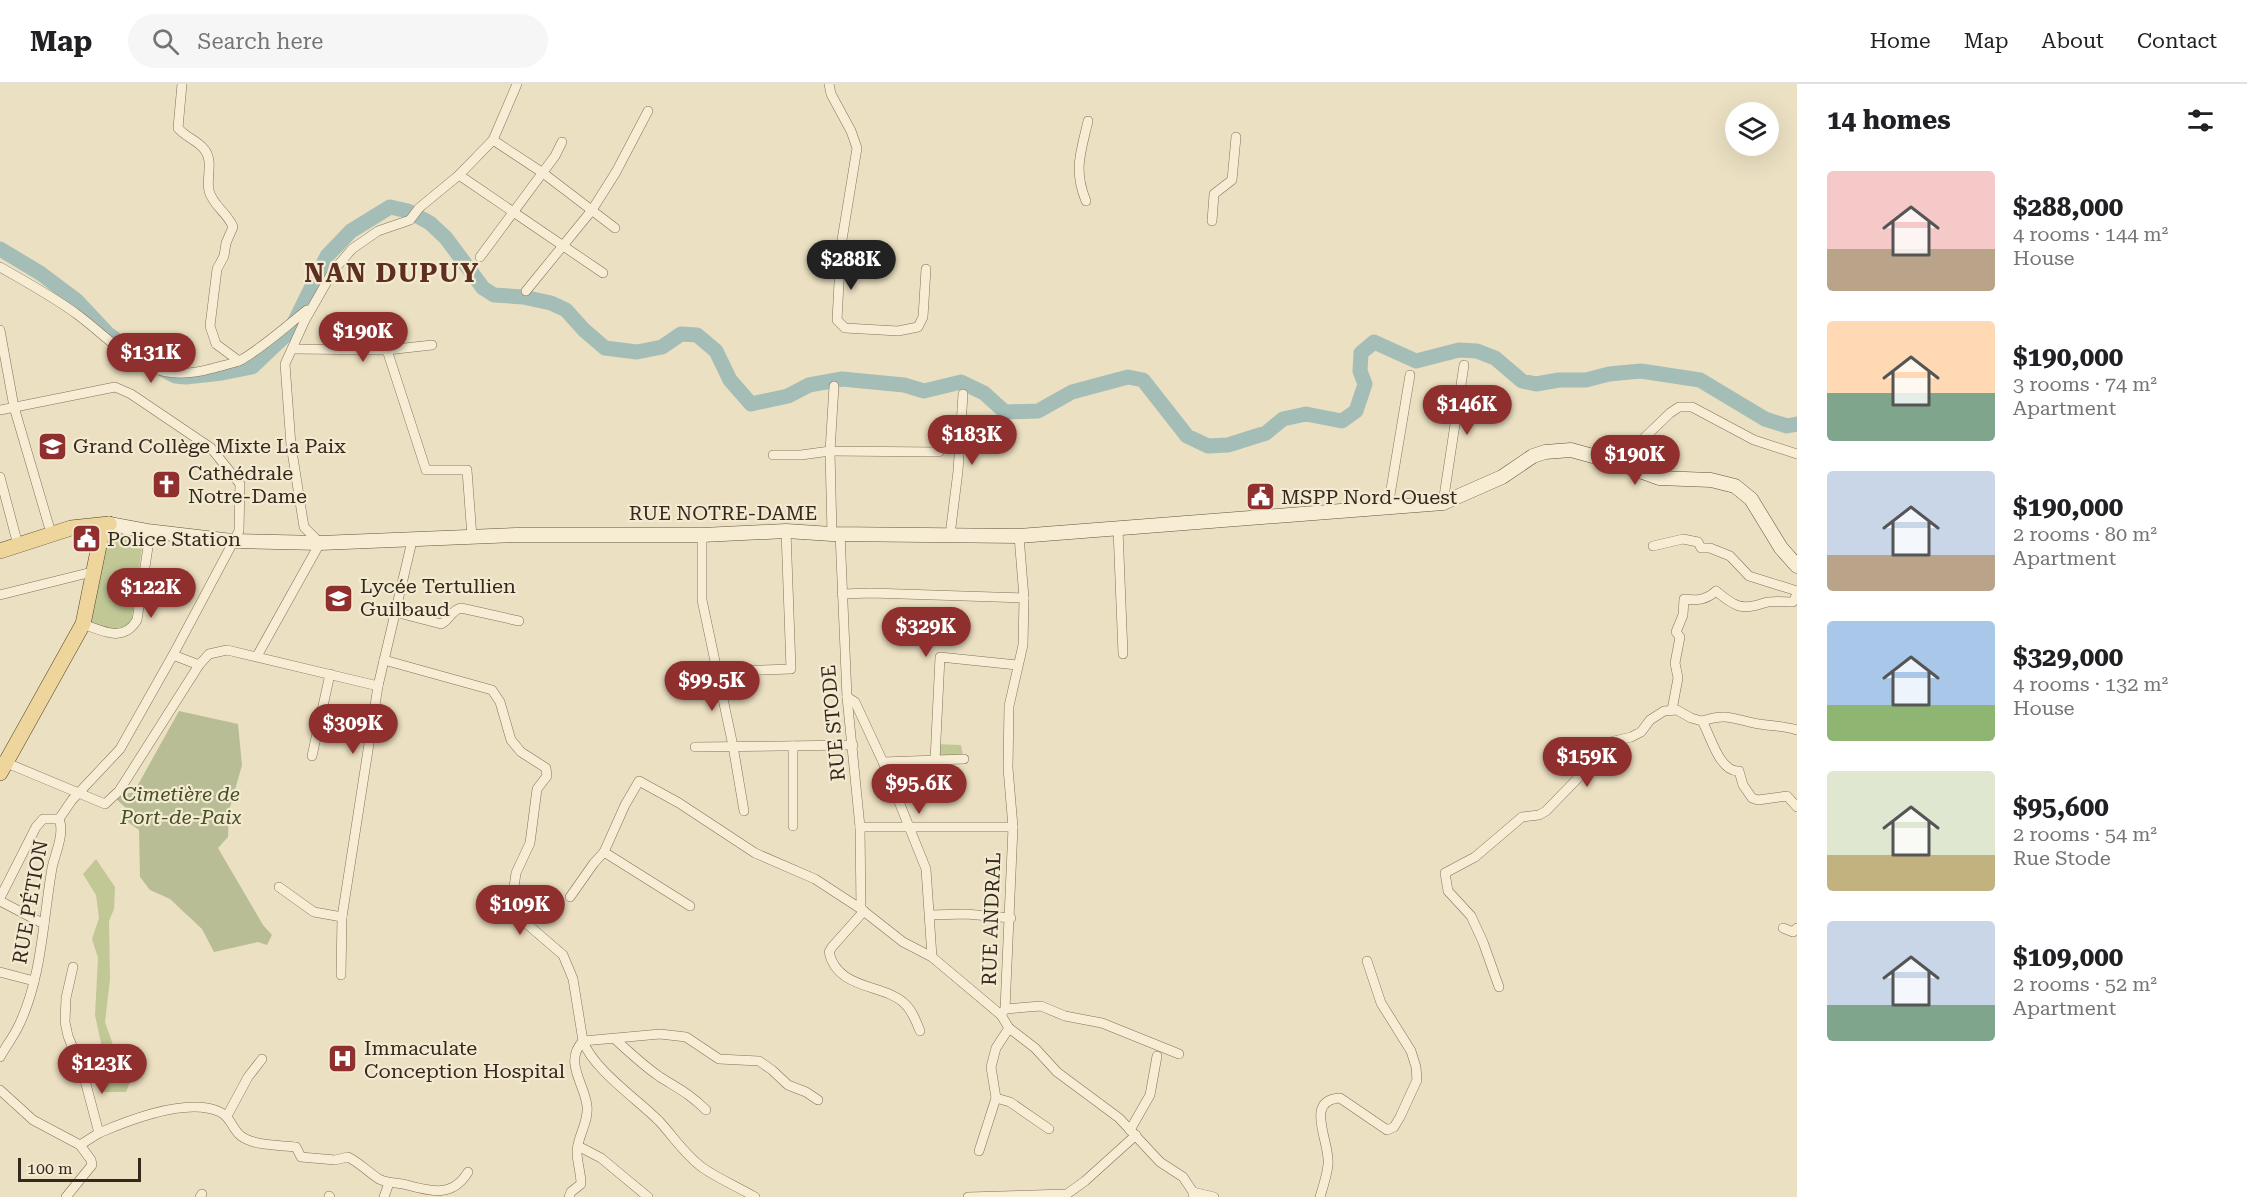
<!DOCTYPE html>
<meta charset="utf-8">
<style>
:root{--surface:#fff;--page:#f6f6f6;--text:#202124;--muted:#757577;--line:#e0e0e0;--accent:#8f2f2e}
body{margin:0;font-family:"Roboto Serif",serif;background:var(--page);color:var(--text);height:100vh;display:flex;flex-direction:column;font-size:22px;white-space:nowrap}
*{box-sizing:border-box;margin:0}
p{font-size:20px;color:var(--muted)}
.icon{flex:none;width:33px;height:33px;fill:none;stroke:currentColor;stroke-width:2;stroke-linecap:round;stroke-linejoin:round}
.map{position:relative;flex:1;overflow:hidden}
.panel{display:flex;flex-direction:column;background:var(--surface);width:450px}
.panel>*{flex:none}
.tools{position:absolute;left:1725px;top:18px;display:grid;gap:12px}
.tools a{display:grid;place-items:center;width:54px;height:54px;border-radius:50%;background:var(--surface);box-shadow:0 6px 24px #0002;font-size:30px}
.scale{position:absolute;left:18px;bottom:15px;width:123px;box-sizing:border-box;padding-left:6px;border:3px solid #34291d;border-top:0;font-size:16px;line-height:21px;white-space:nowrap;color:#34291d;-webkit-text-stroke:4px #f3ead1;paint-order:stroke}
.price{position:absolute;translate:-50% -51px;padding:0 14px;border-radius:21px;background:var(--accent);color:#fff;font-size:20px;line-height:39px;filter:drop-shadow(0 2px 3px #0008)}
.price::after{content:'';position:absolute;left:50%;top:36px;width:18px;height:14px;margin-left:-9px;background:inherit;clip-path:polygon(0 0,100% 0,50% 100%)}
.price.current{background:#222;color:#fff}
ul{padding:0;list-style:none}
li{display:flex;align-items:center;gap:18px;height:150px;padding:0 30px}
li span{display:grid;place-items:center;flex:none;width:168px;height:120px;border-radius:6px;color:#555}
li>.icon{margin-inline-start:auto}
span .icon{width:72px;height:72px;fill:#fffc;stroke-width:1}
li b{font-size:26px}
h2{display:flex;justify-content:space-between;align-items:center;height:72px;padding:0 30px;font-size:26px}
header{display:flex;align-items:center;gap:36px;box-sizing:border-box;height:84px;padding:0 30px;background:var(--surface);border-bottom:2px solid var(--line)}
header strong{font-size:28px}
nav{display:flex;gap:33px;margin-inline-start:auto;font-size:21px}
.search{width:420px;height:54px;background:var(--page);display:flex;align-items:center;gap:15px;box-sizing:border-box;padding:0 21px;border-radius:33px;color:var(--muted);font-size:22px}
main{display:flex;flex:1;min-height:0}
.map>svg:first-child{display:block}
</style>
<header>
<strong>Map</strong>
<div class="search"><svg class="icon" aria-label="search" viewBox="0 0 24 24"><circle cx="10" cy="10" r="6"/><path d="M15 15l6 6"/></svg>Search here</div>
<nav><a>Home</a><a>Map</a><a>About</a><a>Contact</a></nav>
</header>
<main>
<div class="map">
<svg width="1797" height="1113" viewBox="0 0 1797 1113">
<rect width="100%" height="100%" fill="#ebe0c2"/>
<g fill="#c1c896">
<path d="M111,442L144,450L131,540L122,546H113L86,537Z"/>
<path d="M936,660L961,661L964,675L935,676Z"/>
<path d="M96,775L115,803L114,825L109,837L110,895L105,938L113,961L136,983L126,1008H104L98,1002L113,996L122,981L102,964L95,931L98,874L92,855L99,834L96,811L83,790Z"/>
</g>
<path fill="#b8bd95" d="M179,627L238,640L242,681L229,727L228,753L218,764L263,841L272,851L267,861L258,858L214,868L202,845L170,815L150,806L140,793L139,746L122,734L127,725L114,713L134,708Z"/>
<g fill="none" stroke-linecap="round" stroke-linejoin="round">
<path stroke="#a4beb7" stroke-width="15" d="M0,165L40,189L76,216L107,249L138,272L175,292L186,293L222,289L252,283L290,247L327,172L351,147L390,123L408,127L430,139L446,154L483,204L494,211L523,213L551,219L566,226L584,246L605,264L637,268L662,263L681,250L697,251L716,267L730,296L751,320L788,312L809,301L842,295L904,301L924,307L961,298L984,309L1005,328L1038,327L1072,308L1128,293L1143,296L1187,352L1208,362L1228,361L1266,349L1283,335L1306,330L1342,337L1356,327L1365,300L1360,287L1361,269L1374,258L1416,277L1459,266L1477,267L1495,274L1522,297L1536,300L1559,296H1586L1609,290L1641,287L1700,296L1765,335L1787,342L1797,340"/>
<defs>
<g id="street">
<path d="M182,0L178,44C185,53 197,56 204,65C214,76 206,94 209,107C213,122 228,129 233,143L226,159L224,172L217,185L210,242L216,260L239,277"/>
<path d="M829,0L831,10L851,47L857,64L841,162L837,236L845,244L898,247L918,243L923,233L926,185"/>
<path d="M493,56L543,89L615,144"/>
<path d="M459,91L603,189"/>
<path d="M1086,117C1073,86 1081,68 1088,37"/>
<path d="M1212,137L1214,110L1232,96L1236,53"/>
<path d="M480,173L555,72L562,58"/>
<path d="M0,183C26,198 54,213 78,231C123,265 147,302 210,285C220,282 232,280 241,276C265,262 285,243 307,226"/>
<path d="M526,207L592,126L616,88L648,27"/>
<path d="M0,246L14,323L51,449"/>
<path d="M292,265L387,266L432,261"/>
<path d="M387,266L426,386H467L472,453"/>
<path d="M834,302L830,367L939,368"/>
<path d="M0,326L115,303L131,310L211,364L240,400L239,447L173,571L120,665L72,716L59,735"/>
<path d="M773,371H801L830,367L832,450"/>
<path d="M1618,379L1670,329L1679,323H1692L1754,356L1797,370"/>
<path d="M0,393L18,461"/>
<path d="M1443,419L1464,281"/>
<path d="M1388,423L1410,291"/>
<path d="M1118,445L1123,570"/>
<path d="M840,449L847,613L860,743L861,825"/>
<path d="M702,451V516L733,662L744,727"/>
<path d="M950,451L958,387L963,310"/>
<path d="M1653,462L1683,455L1698,458L1701,464H1710L1730,472L1749,492L1797,507"/>
<path d="M842,510L871,509L1024,514"/>
<path d="M0,511L92,488"/>
<path d="M395,528L441,540C449,537 451,526 461,524L519,537"/>
<path d="M83,540C103,547 123,559 137,536L148,463L147,447"/>
<path d="M173,571L199,581"/>
<path d="M257,572L320,459L304,443L291,361L285,280L305,236L333,187L352,165L378,147L410,136L419,124L459,91L493,56L517,0"/>
<path d="M384,576L492,606L500,618L511,656L521,668L546,684L547,692L537,705L530,759L516,789L514,803L517,817L527,840L563,871L573,895L583,957C593,985 637,1015 659,1037C673,1052 685,1071 703,1084C719,1095 738,1103 755,1113"/>
<path d="M676,589L791,585L786,447"/>
<path d="M847,613L855,618L883,678L926,785L932,873"/>
<path d="M1672,626L1678,594L1675,579L1680,553L1676,548L1683,531L1684,515C1697,517 1706,516 1716,507C1734,522 1741,527 1764,519C1772,516 1784,518 1793,518L1797,510"/>
<path d="M1702,637C1729,628 1734,636 1759,640C1772,642 1784,642 1797,646"/>
<path d="M695,663L853,661"/>
<path d="M312,672L330,590"/>
<path d="M935,676L940,573L1017,581"/>
<path d="M2,677L105,720L119,707L199,581L209,570L227,566L378,602"/>
<path d="M883,678L964,675"/>
<path d="M793,742V662"/>
<path d="M860,743H1013"/>
<path d="M604,768L690,822"/>
<path d="M279,803L314,828L342,833"/>
<path d="M570,813L594,779L604,768L625,721L639,697L679,719L755,769L815,795L861,825L903,858L932,873L1001,931L1009,944L1035,964L1057,988L1119,1034L1160,1078L1183,1093L1193,1108V1113"/>
<path d="M0,814L36,743L43,735H59"/>
<path d="M0,817L44,840"/>
<path d="M864,827L832,863L829,868C837,906 884,900 904,919C912,926 916,937 920,947"/>
<path d="M930,831L966,830L1011,834"/>
<path d="M1783,844L1793,848L1797,844"/>
<path d="M0,888L34,897"/>
<path d="M341,891L342,833L378,602L412,457"/>
<path d="M1499,903L1483,858L1471,832L1448,807L1445,789L1475,773L1522,733L1539,731L1546,727L1579,693L1593,665L1606,659L1631,653L1641,648L1650,636L1664,627L1677,626L1691,634L1702,637C1711,652 1719,688 1739,687L1743,701L1752,714L1758,716L1787,712L1797,723"/>
<path d="M1005,925L1041,922L1065,932L1102,939L1179,970"/>
<path d="M1001,931L1005,925L1013,743L1008,684L1009,622L1023,561L1024,514L1019,452"/>
<path d="M616,956C630,969 644,982 660,993C679,1005 690,1010 706,1026"/>
<path d="M0,973C6,962 14,952 19,941C42,893 43,836 52,784C55,770 65,749 59,735"/>
<path d="M0,1006L33,1036L80,1061"/>
<path d="M996,1014L1010,1018L1049,1045"/>
<path d="M227,1032L248,993L262,975"/>
<path d="M1130,1046L1150,1011L1157,972"/>
<path d="M99,1049C129,1036 188,1013 220,1028C231,1033 232,1045 241,1052C254,1062 280,1061 296,1063L301,1073L335,1076L348,1073C360,1079 368,1088 379,1095C389,1100 397,1098 407,1101C432,1108 453,1113 468,1088"/>
<path d="M578,1062L601,1074L648,1113"/>
<path d="M979,1067L996,1014L991,983L996,964L1009,944"/>
<path d="M1193,1108L1214,1113"/>
<path d="M329,1112L330,1113"/>
<path d="M66,1113L92,1081L91,1076L80,1061L99,1049L83,989L68,952L65,938L66,914L73,883"/>
<path d="M200,1113L202,1110"/>
<path d="M384,1113L389,1099"/>
<path d="M569,1113L571,1108L581,1100C581,1089 577,1078 577,1068C577,1053 589,1038 587,1022C585,1000 563,978 583,957L660,950L686,953L719,975L759,977L772,986L788,1001L806,1008L818,1016"/>
<path d="M968,1113L1067,1110L1085,1097L1136,1051"/>
<path d="M1320,1113C1323,1103 1327,1091 1328,1081C1331,1059 1303,1016 1340,1014L1387,1046L1394,1043L1400,1033L1417,996L1416,983L1411,967L1381,919L1367,877"/>
</g>
<path id="secondary" d="M109,440L147,447L232,457L320,459L517,451H702L786,447L832,450L1019,452L1443,419L1502,393L1533,372L1545,368L1571,366L1618,379L1659,394L1711,396L1735,402L1751,415L1781,464L1797,482"/>
<g id="primary">
<path d="M0,467L71,444L109,440"/>
<path d="M0,689L83,540L101,452L109,440"/>
</g>
</defs>
<use href="#street" stroke="#83715a" stroke-width="10"/>
<use href="#secondary" stroke="#65523d" stroke-width="15"/>
<use href="#primary" stroke="#513f2e" stroke-width="16"/>
<use href="#street" stroke="#f6edd4" stroke-width="9"/>
<use href="#secondary" stroke="#f6edd4" stroke-width="14"/>
<use href="#primary" stroke="#edd59b" stroke-width="15"/>
</g>
<defs>
<symbol id="school-square" viewBox="-11 -11 22 22"><rect x="-9" y="-9" width="18" height="18" rx="4" fill="#8f2f2e" stroke="#f3ead1"/><path d="M0-5L7-2L0 1L-7-2ZM-4 1L0 2.5L4 1V4Q0 6-4 4Z" fill="#fff"/></symbol>
<symbol id="church-square" viewBox="-11 -11 22 22"><rect x="-9" y="-9" width="18" height="18" rx="4" fill="#8f2f2e" stroke="#f3ead1"/><path d="M-1.2-6h2.4v3.5h3.3v2.4h-3.3V6h-2.4V-.1h-3.3v-2.4h3.3Z" fill="#fff"/></symbol>
<symbol id="civic-square" viewBox="-11 -11 22 22"><rect x="-9" y="-9" width="18" height="18" rx="4" fill="#8f2f2e" stroke="#f3ead1"/><path d="M-.6-6.5H3V-4.5H.6V-3L4-1V1h2V6H-6V1h2V-1L-.6-3ZM-1.2 2.5V6h2.4V2.5Z" fill="#fff"/></symbol>
<symbol id="hospital-square" viewBox="-11 -11 22 22"><rect x="-9" y="-9" width="18" height="18" rx="4" fill="#8f2f2e" stroke="#f3ead1"/><path d="M-5-5h3v3.5h4V-5h3V5h-3V1.5h-4V5h-3Z" fill="#fff"/></symbol>
</defs>
<g fill-rule="evenodd">
<use href="#school-square" x="36" y="346" width="33" height="33"/>
<use href="#church-square" x="150" y="384" width="33" height="33"/>
<use href="#civic-square" x="1244" y="396" width="33" height="33"/>
<use href="#civic-square" x="70" y="438" width="33" height="33"/>
<use href="#school-square" x="322" y="498" width="33" height="33"/>
<use href="#hospital-square" x="326" y="958" width="33" height="33"/>
</g>
<g text-anchor="middle" stroke-width="4.5" stroke-linejoin="round" paint-order="stroke">
<g font-size="20" fill="#34291d" stroke="#f3ead1" text-anchor="start">
<text x="73" y="369">Grand Collège Mixte La Paix</text>
<text x="188" y="396">Cathédrale<tspan x="188" dy="23">Notre-Dame</tspan></text>
<text x="1281" y="420">MSPP Nord-Ouest</text>
<text x="107" y="462">Police Station</text>
<text x="360" y="509">Lycée Tertullien<tspan x="360" dy="23">Guilbaud</tspan></text>
<text x="364" y="971">Immaculate<tspan x="364" dy="23">Conception Hospital</tspan></text>
</g>
<g font-size="20" fill="#34291d" stroke="#f3ead1">
<text x="723" y="436">RUE NOTRE-DAME</text>
<text transform="translate(833 639) rotate(-95)" y="7">RUE STODE</text>
<text transform="translate(30 818) rotate(-80)" y="7">RUE PÉTION</text>
<text transform="translate(991 835) rotate(-88)" y="7">RUE ANDRAL</text>
</g>
<g font-size="20" font-style="italic" fill="#444f25" stroke="#f3ead1">
<text x="181" y="717">Cimetière de<tspan x="181" dy="23">Port-de-Paix</tspan></text>
</g>
<g font-size="26" font-weight="bold" letter-spacing="1.5" fill="#5e2e1f" stroke="#f3ead1">
<text x="392" y="198">NAN DUPUY</text>
</g>
</g>
</svg>
<div class="tools">
<a><svg class="icon" aria-label="layers" viewBox="0 0 24 24"><path d="M12 4l9 5-9 5-9-5zM3 14l9 5 9-5"/></svg></a>
</div>
<div class="scale">100 m</div>
<b class="price current" style="left:851px;top:207px">$288K</b>
<b class="price" style="left:363px;top:279px">$190K</b>
<b class="price" style="left:151px;top:300px">$131K</b>
<b class="price" style="left:1467px;top:352px">$146K</b>
<b class="price" style="left:972px;top:382px">$183K</b>
<b class="price" style="left:1635px;top:402px">$190K</b>
<b class="price" style="left:151px;top:535px">$122K</b>
<b class="price" style="left:926px;top:574px">$329K</b>
<b class="price" style="left:712px;top:628px">$99.5K</b>
<b class="price" style="left:353px;top:671px">$309K</b>
<b class="price" style="left:1587px;top:704px">$159K</b>
<b class="price" style="left:919px;top:731px">$95.6K</b>
<b class="price" style="left:520px;top:852px">$109K</b>
<b class="price" style="left:102px;top:1011px">$123K</b>
</div>
<section class="panel">
<h2>14 homes<svg class="icon" aria-label="filters" viewBox="0 0 24 24"><path d="M4 7h16M4 17h16"/><circle cx="9" cy="7" r="2"/><circle cx="15" cy="17" r="2"/></svg></h2>
<ul>
<li><span style="background:linear-gradient(#f6c9c9 65%,#b9a48a 0)"><svg class="icon" aria-label="home" viewBox="0 0 24 24"><path d="M3 11l9-7 9 7M6 9v11h12V9"/></svg></span><div><b>$288,000</b><p>4 rooms · 144 m²</p><p>House</p></div></li>
<li><span style="background:linear-gradient(#ffd9b3 60%,#7fa58c 0)"><svg class="icon" aria-label="home" viewBox="0 0 24 24"><path d="M3 11l9-7 9 7M6 9v11h12V9"/></svg></span><div><b>$190,000</b><p>3 rooms · 74 m²</p><p>Apartment</p></div></li>
<li><span style="background:linear-gradient(#c9d6e8 70%,#b9a48a 0)"><svg class="icon" aria-label="home" viewBox="0 0 24 24"><path d="M3 11l9-7 9 7M6 9v11h12V9"/></svg></span><div><b>$190,000</b><p>2 rooms · 80 m²</p><p>Apartment</p></div></li>
<li><span style="background:linear-gradient(#a9c7e8 70%,#8fb573 0)"><svg class="icon" aria-label="home" viewBox="0 0 24 24"><path d="M3 11l9-7 9 7M6 9v11h12V9"/></svg></span><div><b>$329,000</b><p>4 rooms · 132 m²</p><p>House</p></div></li>
<li><span style="background:linear-gradient(#dfe7d0 70%,#c2b280 0)"><svg class="icon" aria-label="home" viewBox="0 0 24 24"><path d="M3 11l9-7 9 7M6 9v11h12V9"/></svg></span><div><b>$95,600</b><p>2 rooms · 54 m²</p><p>Rue Stode</p></div></li>
<li><span style="background:linear-gradient(#c9d6e8 70%,#7fa58c 0)"><svg class="icon" aria-label="home" viewBox="0 0 24 24"><path d="M3 11l9-7 9 7M6 9v11h12V9"/></svg></span><div><b>$109,000</b><p>2 rooms · 52 m²</p><p>Apartment</p></div></li>
</ul>
</section>
</main>
